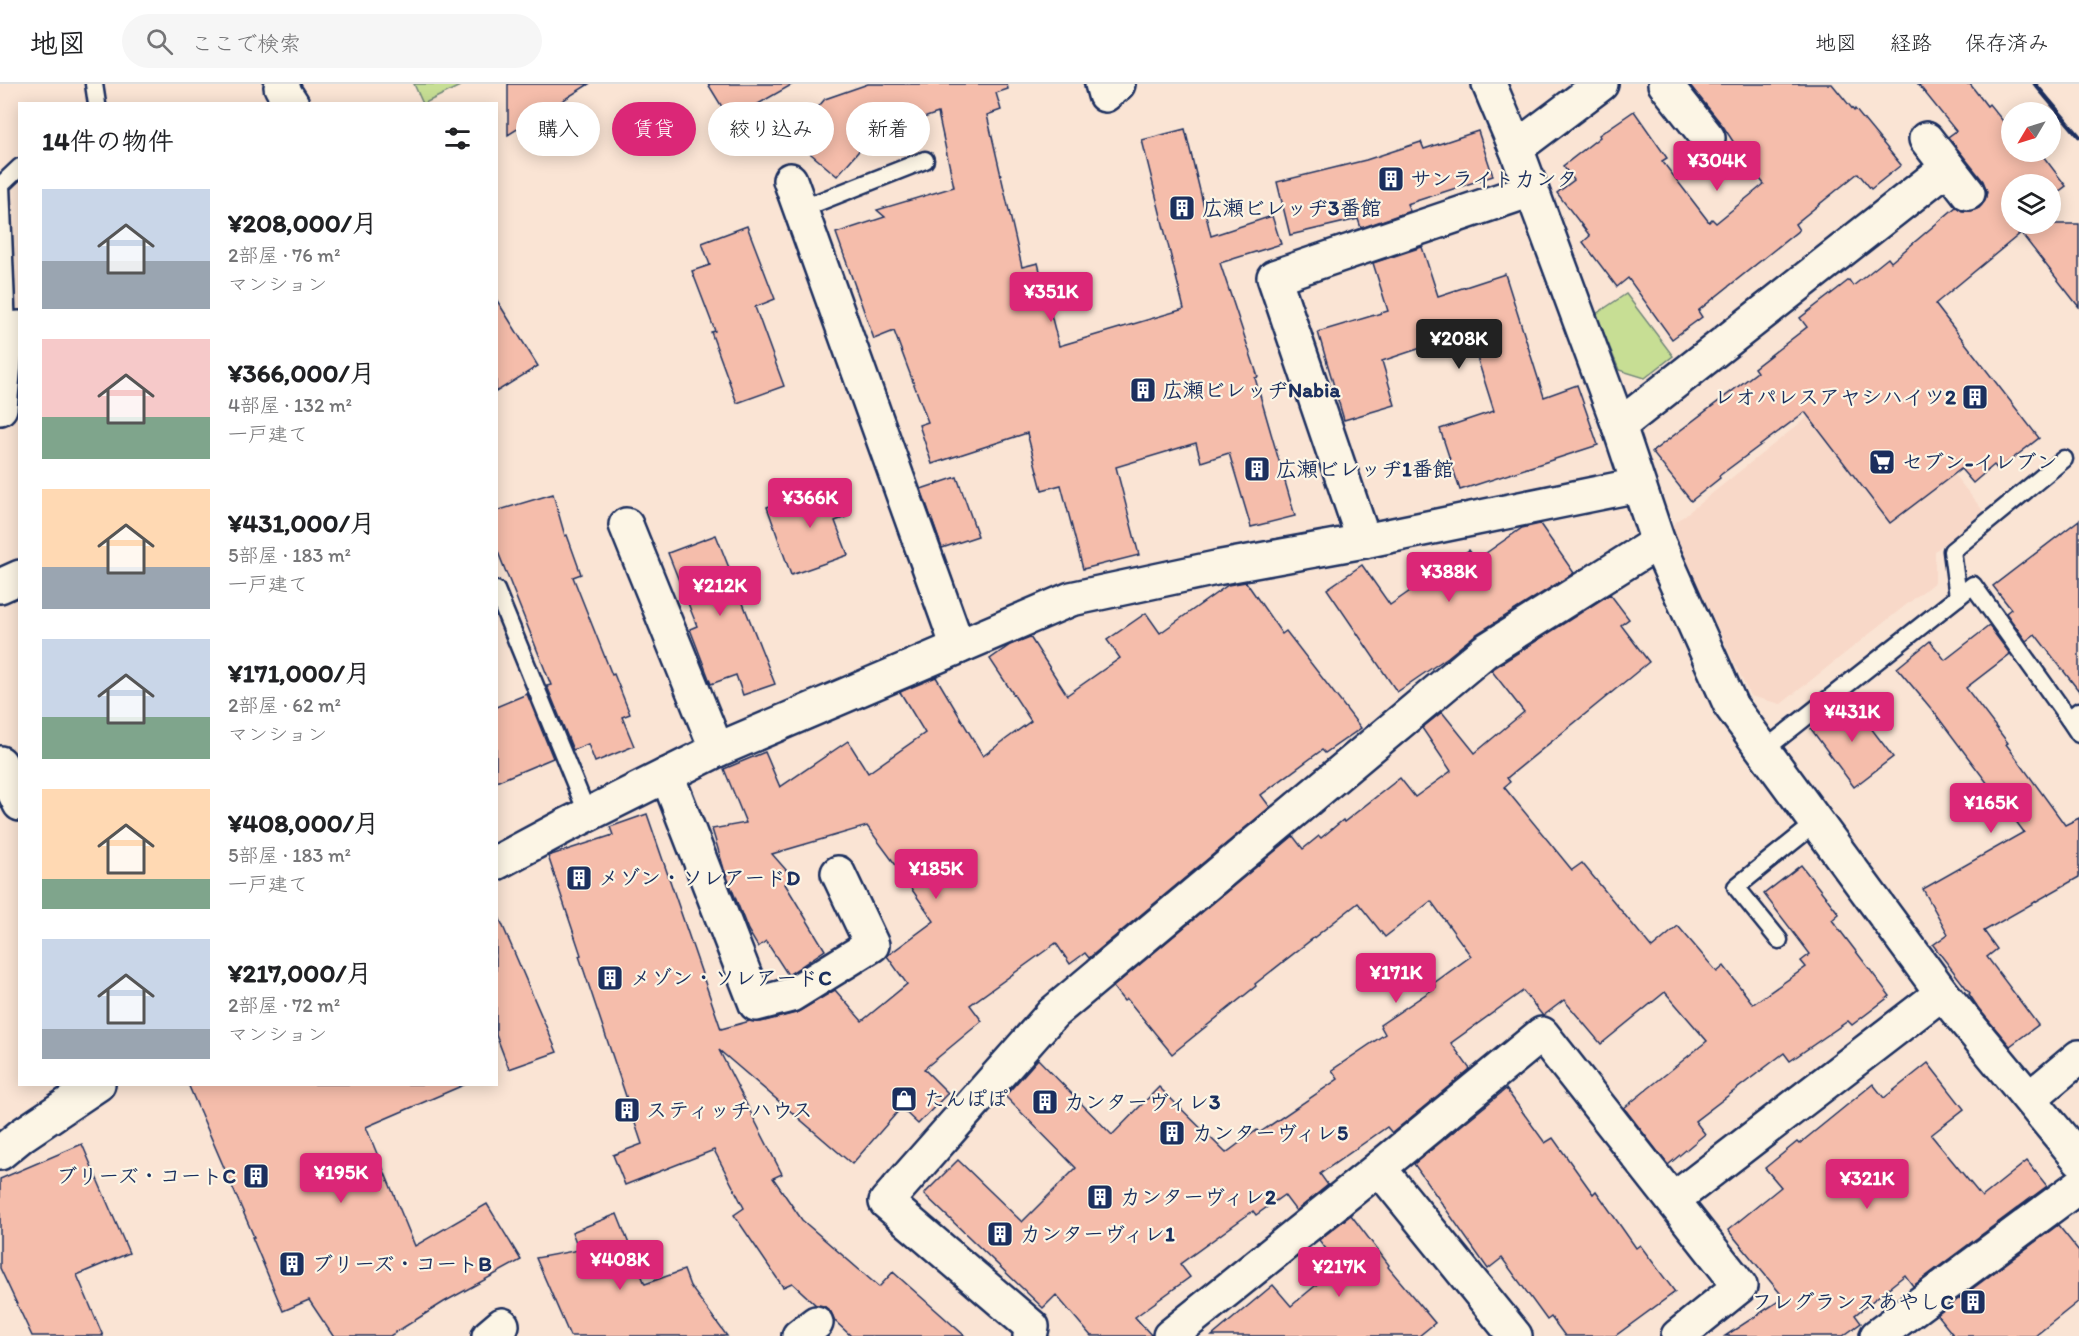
<!DOCTYPE html>
<html lang="ja">
<meta charset="utf-8">
<style>
:root{--surface:#fff;--page:#f6f6f6;--text:#202124;--muted:#757577;--line:#e0e0e0;--accent:#db2777}
body{margin:0;font-family:Itim,"Klee One",sans-serif;background:var(--page);color:var(--text);height:100vh;display:flex;flex-direction:column;font-size:22px;white-space:nowrap}
*{box-sizing:border-box;margin:0}
p{font-size:20px;color:var(--muted)}
.icon{flex:none;width:33px;height:33px;fill:none;stroke:currentColor;stroke-width:2;stroke-linecap:round;stroke-linejoin:round}
.map{position:relative;flex:1;overflow:hidden}
.details{position:absolute;left:18px;top:18px;width:480px;height:984px;display:flex;flex-direction:column;background:var(--surface);border-radius:0px;box-shadow:0 3px 15px #0003}
.details>*{flex:none}
.banner{position:absolute;left:516px;top:18px;width:570px;height:54px;display:flex;gap:12px}
.needle{width:39px;rotate:232deg}
.tools{position:absolute;left:2001px;top:18px;display:grid;gap:12px}
.tools a{display:grid;place-items:center;width:60px;height:60px;border-radius:50%;background:var(--surface);box-shadow:0 3px 15px #0003;font-size:30px}
.price{position:absolute;translate:-50% -51px;padding:0 14px;border-radius:6px;background:var(--accent);color:#fff;font-size:20px;line-height:39px;filter:drop-shadow(0 2px 3px #0008)}
.price::after{content:'';position:absolute;left:50%;top:36px;width:18px;height:14px;margin-left:-9px;background:inherit;clip-path:polygon(0 0,100% 0,50% 100%)}
.price.selected{background:#222;color:#fff}
ul{padding:0;list-style:none}
li{display:flex;align-items:center;gap:18px;height:150px;padding:0 24px}
li span{display:grid;place-items:center;flex:none;width:168px;height:120px;border-radius:0px;color:#555}
li>.icon{margin-inline-start:auto}
span .icon{width:72px;height:72px;fill:#fffc;stroke-width:1}
li b{font-size:26px}
h2{display:flex;justify-content:space-between;align-items:center;height:72px;padding:0 24px;font-size:26px}
.pill{padding:0 21px;border-radius:27px;background:var(--surface);box-shadow:0 3px 15px #0003;font-size:21px;line-height:54px}
.pill.selected{background:var(--accent);color:#fff}
header{display:flex;align-items:center;gap:36px;box-sizing:border-box;height:84px;padding:0 30px;background:var(--surface);border-bottom:2px solid var(--line)}
header strong{font-size:28px}
nav{display:flex;gap:33px;margin-inline-start:auto;font-size:21px}
.search{width:420px;height:54px;background:var(--page);display:flex;align-items:center;gap:15px;box-sizing:border-box;padding:0 21px;border-radius:33px;color:var(--muted);font-size:22px}
.map>svg:first-child{display:block}
</style>
<header>
<strong>地図</strong>
<div class="search"><svg class="icon" aria-label="search" viewBox="0 0 24 24"><circle cx="10" cy="10" r="6"/><path d="M15 15l6 6"/></svg>ここで検索</div>
<nav><a>地図</a><a>経路</a><a>保存済み</a></nav>
</header>
<div class="map">
<svg width="2079" height="1252" viewBox="0 0 2079 1252">
<rect width="100%" height="100%" fill="#fae4d4"/>
<filter id="ink" filterUnits="userSpaceOnUse"><feTurbulence type="fractalNoise" baseFrequency=".0167" numOctaves="2"/><feDisplacementMap in="SourceGraphic" scale="12" xChannelSelector="R" yChannelSelector="G"/><feConvolveMatrix kernelMatrix="1 2 1 2 8 2 1 2 1" color-interpolation-filters="sRGB"/></filter>
<g filter="url(#ink)">
<path fill="#f8d8c8" d="M1869,284L1984,428L1935,467V498L1781,620L1750,612L1670,443Z"/>
<g fill="#c7de94" stroke="#718679" stroke-width="1.5">
<path d="M414,0H464L423,20Z"/>
<path d="M1626,210L1673,272L1645,294L1619,286L1596,230Z"/>
</g>
<g fill="#f5bdab" stroke="#1b2f5e" stroke-width="1.5">
<path d="M508,0H589L508,51Z"/>
<path d="M708,0H793L730,36Z"/>
<path d="M868,0H1007L1008,5L996,9L1001,26L987,31L1022,183L1038,179L1059,262L1184,225L1142,56L1185,45L1211,152L1272,132L1281,160L1220,179L1258,293L1255,294L1295,432L1251,443L1229,369L1201,378L1196,359L1116,383L1139,471L1083,485L1061,401L1042,406L1027,349L932,380L919,341L928,338L894,247L874,255L836,149L885,133L877,126L954,103L938,29L872,52L837,92L792,54L825,15Z"/>
<path d="M1689,0H1832L1854,27L1855,25L1901,81L1871,105L1858,89L1795,140L1799,146L1698,227L1702,233L1672,255L1628,194L1617,203L1583,158L1590,152L1557,109L1574,96L1563,82L1600,53L1599,51L1634,27L1667,74L1662,77L1709,138L1712,135L1716,139L1764,100L1732,61L1734,59L1723,42Z"/>
<path d="M1918,0H1970L1987,22L1989,20L2012,48V68H2040L2066,102L2050,114V100H2012V140H2079V223L2021,149L1935,220L2039,354L1998,386L1994,381L1973,399L1961,385L1890,439L1805,328L1719,392L1720,394L1691,417L1652,368L1757,288L1754,284L1807,243L1800,234L1849,196L1853,202L1888,174L1891,178L1956,123L1962,127H1971L1979,124L1985,117L1987,107L1983,97L1948,53L1956,47Z"/>
<path d="M1478,47L1493,92L1407,120L1410,127L1361,144L1358,135L1290,151L1277,98L1366,76L1421,58L1424,65Z"/>
<path d="M747,142L775,215L755,223L784,302L737,319L711,248L715,247L692,187L710,181L702,159Z"/>
<path d="M1422,163L1438,212L1505,190L1544,313L1577,301L1598,361L1460,406L1440,345L1494,327L1469,248L1382,277L1395,321L1344,336L1318,248L1388,227L1373,179Z"/>
<path d="M496,215L538,282L496,308Z"/>
<path d="M957,393L978,452L942,464L921,405Z"/>
<path d="M834,399L846,433L835,437L848,471L791,491L767,423Z"/>
<path d="M553,410L565,452L567,451L581,490L573,493L612,591L614,590L630,630L622,633L634,662L595,678L588,660L573,666L547,602L551,601L496,463V427Z"/>
<path d="M2079,436V607L2035,550L2026,557L2006,529L2011,525L1993,502Z"/>
<path d="M1540,440L1574,489L1475,551L1448,573L1397,608L1327,505L1362,481L1390,521L1469,466L1476,476L1522,444Z"/>
<path d="M716,451L775,600L743,611L736,591L711,600L690,545L697,542L668,469Z"/>
<path d="M1246,498L1282,550L1286,547L1361,644L1325,669L1322,666L1261,711L1270,723L1089,874L1085,869L1070,880L1056,859L970,921L982,937L924,985L948,1009L918,1040L901,1024L852,1080L719,966L782,1090L773,1094L802,1136L879,1203L893,1188L965,1252H851L835,1237L831,1228L824,1222L816,1221L792,1199L783,1203L734,1131L744,1124L714,1066L625,1101L613,1071L642,1060L579,872L581,871L548,772L613,751L610,743L647,730L721,945L750,937L761,938L796,929L835,906L862,937L907,900L887,872L934,837L908,800L909,799L867,742L772,770L794,795L785,800L825,866L788,891L766,857L758,863L748,846L724,785L712,745L746,739L724,685L765,668L780,703L848,657L868,689L925,649L900,608L936,593L983,672L1031,637L990,575L1010,561L1030,553L1067,611L1120,574L1107,556L1146,529L1160,549L1228,501Z"/>
<path d="M1610,510L1629,535L1621,541L1649,578L1507,694L1510,698L1504,703L1572,786L1582,779L1652,864L1678,842L1717,888L1724,882L1753,920L1806,883L1801,877L1810,870L1764,810L1801,781L1839,830L1832,836L1890,912L1852,941L1848,937L1790,977L1784,969L1695,1037L1705,1050L1668,1081L1624,1024L1707,957L1665,908L1601,960L1564,916L1543,932L1523,907L1451,959L1470,985L1392,1049L1387,1043L1320,1090L1328,1101L1296,1127L1284,1111L1256,1131L1253,1127L1180,1180L1190,1193L1135,1233L1152,1252H1091L1056,1211L1043,1224L924,1110L958,1076L1022,1138L1076,1084L1005,1012L1038,975L1112,1051L1159,1003L1226,1069L1257,1046L1259,1049L1338,995L1332,986L1385,950L1380,941L1436,903L1434,899L1471,872L1431,817L1385,853L1358,819L1255,900L1256,902L1172,970L1127,915L1124,917L1113,903L1293,752L1303,765L1319,752L1321,754L1343,736L1344,738L1400,694L1415,713L1451,687L1422,644L1442,628L1475,669L1524,628L1491,586Z"/>
<path d="M1989,542L2010,570L1966,604L2008,659L2006,660L2065,741L2079,734V793L1984,847L1997,865L1987,873L2038,941L2010,962L1979,925L1969,910L1970,909L1933,861L1948,850L1923,805L2024,748L1934,628L1897,584L1930,557L1945,576Z"/>
<path d="M527,610L553,674L496,698V623Z"/>
<path d="M1849,615L1893,673L1854,703L1811,645Z"/>
<path d="M496,826L557,968L509,985L496,951Z"/>
<path d="M1928,979L1964,1025L1931,1051L1982,1113L2027,1077L2047,1102L1913,1202L1905,1191L1855,1231L1861,1239L1843,1252H1725L1782,1215L1779,1210L1780,1209L1728,1146L1781,1103L1765,1084L1797,1058L1799,1060L1873,1000L1884,1014Z"/>
<path d="M188,1000H466L366,1043L415,1162L487,1120L521,1176L444,1218L390,1252H333L309,1216L283,1227L252,1153H254Z"/>
<path d="M1506,1005L1545,1059L1553,1054L1593,1110L1596,1107L1636,1164L1640,1161L1675,1208L1615,1252H1565L1551,1233L1547,1236L1502,1174L1488,1185L1414,1080Z"/>
<path d="M82,1060L129,1169L77,1191L103,1252H32L0,1184V1095Z"/>
<path d="M617,1130L645,1200L684,1186L690,1202L727,1252H570L536,1174L579,1166L572,1148Z"/>
<path d="M1351,1131L1389,1181L1388,1183L1435,1239L1419,1252H1212L1273,1201L1291,1222L1339,1182L1319,1156Z"/>
<path d="M2058,1141L2079,1167V1217L2035,1252H1954L1937,1231Z"/>
</g>
<g fill="none" stroke-linecap="round" stroke-linejoin="round">
<defs>
<g id="lane">
<path d="M94,0L97,20"/>
<path d="M801,125L925,76"/>
<path d="M7,245L1,101L20,83"/>
<path d="M496,506L588,731"/>
<path d="M1958,513L1952,467L2064,375"/>
<path d="M2079,627L2069,635L2079,650"/>
<path d="M1764,666L1973,501L2069,635"/>
<path d="M1779,856L1736,803L1817,738"/>
</g>
<g id="street">
<path d="M283,0L281,3L292,20"/>
<path d="M1102,0L1105,11L1118,0"/>
<path d="M1489,0L1516,64L1619,342L1658,458L1731,622L1942,909L2079,1075"/>
<path d="M1665,0L1708,54"/>
<path d="M1926,55L1968,109"/>
<path d="M1516,64L1601,0"/>
<path d="M790,96L958,563"/>
<path d="M0,324L7,245L20,244"/>
<path d="M1619,342L1948,83"/>
<path d="M626,441L717,666"/>
<path d="M1364,457L1274,193L1531,106"/>
<path d="M0,502L20,493"/>
<path d="M0,679L20,720"/>
<path d="M667,691L756,920L791,911L872,861L838,789"/>
<path d="M496,779L563,743L717,666L1071,515L1216,484L1364,457L1638,401"/>
<path d="M2030,1014L2079,973"/>
<path d="M0,1069L22,1051L98,1000"/>
<path d="M1673,1116L1942,909"/>
<path d="M489,1252L502,1241"/>
<path d="M799,1252L816,1239"/>
<path d="M1030,1252L1032,1243L886,1118L1053,929L1485,567L1658,458"/>
<path d="M1170,1252L1379,1084"/>
<path d="M1515,1252L1379,1084L1542,950L1740,1202L1678,1252"/>
<path d="M1877,1252L2079,1102"/>
</g>
</defs>
<use href="#lane" stroke="#1b2f5e" stroke-width="21"/>
<use href="#street" stroke="#1b2f5e" stroke-width="38"/>
<use href="#lane" stroke="#fcf5e5" stroke-width="16"/>
<use href="#street" stroke="#fcf5e5" stroke-width="33"/>
<path stroke="#1b2f5e" stroke-width="4.5" d="M2035,0L2079,52"/>
</g>
</g>
<defs>
<symbol id="building-square" viewBox="-11 -11 22 22"><rect x="-9" y="-9" width="18" height="18" rx="4" fill="#1b2f5e" stroke="#fcf5e5"/><path d="M-4-6H4V6H1V3H-1V6H-4ZM-2.5-4.3h1.7v1.8h-1.7ZM.8-4.3h1.7v1.8H.8ZM-2.5-1h1.7V.8h-1.7ZM.8-1h1.7V.8H.8Z" fill="#fff"/></symbol>
<symbol id="supermarket-square" viewBox="-11 -11 22 22"><rect x="-9" y="-9" width="18" height="18" rx="4" fill="#1b2f5e" stroke="#fcf5e5"/><path d="M-6-5.5h2.5l.6 2H6L4.5 2H-2.5L-4.4-4H-6ZM-1.5 3.2a1.3 1.3 0 1 0 .1 0ZM3 3.2a1.3 1.3 0 1 0 .1 0Z" fill="#fff"/></symbol>
<symbol id="shop-square" viewBox="-11 -11 22 22"><rect x="-9" y="-9" width="18" height="18" rx="4" fill="#1b2f5e" stroke="#fcf5e5"/><path d="M-5-2.5h2.3a2.7 3.5 0 0 1 5.4 0H5L5.5 6h-11ZM-1.5-2.5h3a1.5 2.3 0 0 0-3 0Z" fill="#fff"/></symbol>
</defs>
<g fill-rule="evenodd">
<use href="#building-square" x="1376" y="80" width="30" height="30"/>
<use href="#building-square" x="1167" y="109" width="30" height="30"/>
<use href="#building-square" x="1128" y="291" width="30" height="30"/>
<use href="#building-square" x="1960" y="298" width="30" height="30"/>
<use href="#supermarket-square" x="1867" y="363" width="30" height="30"/>
<use href="#building-square" x="1242" y="370" width="30" height="30"/>
<use href="#building-square" x="564" y="779" width="30" height="30"/>
<use href="#building-square" x="595" y="879" width="30" height="30"/>
<use href="#shop-square" x="889" y="1000" width="30" height="30"/>
<use href="#building-square" x="1030" y="1003" width="30" height="30"/>
<use href="#building-square" x="612" y="1011" width="30" height="30"/>
<use href="#building-square" x="1157" y="1034" width="30" height="30"/>
<use href="#building-square" x="241" y="1077" width="30" height="30"/>
<use href="#building-square" x="1085" y="1098" width="30" height="30"/>
<use href="#building-square" x="985" y="1135" width="30" height="30"/>
<use href="#building-square" x="277" y="1165" width="30" height="30"/>
<use href="#building-square" x="1958" y="1203" width="30" height="30"/>
</g>
<g text-anchor="middle" stroke-width="4.5" stroke-linejoin="round" paint-order="stroke">
<g font-size="21" font-weight="bold" fill="#1b2f5e" stroke="#fcf5e5" text-anchor="start">
<text x="1410" y="102">サンライトカンタ</text>
<text x="1202" y="131">広瀬ビレッヂ3番館</text>
<text x="1162" y="313">広瀬ビレッヂNabia</text>
<text x="1956" y="320" text-anchor="end">レオパレスアヤシハイツ2</text>
<text x="1902" y="385">セブン-イレブン</text>
<text x="1276" y="392">広瀬ビレッヂ1番館</text>
<text x="598" y="801">メゾン・ソレアードD</text>
<text x="630" y="901">メゾン・ソレアードC</text>
<text x="924" y="1022">たんぽぽ</text>
<text x="1064" y="1025">カンターヴィレ3</text>
<text x="646" y="1033">スティッチハウス</text>
<text x="1192" y="1056">カンターヴィレ5</text>
<text x="236" y="1099" text-anchor="end">ブリーズ・コートC</text>
<text x="1120" y="1120">カンターヴィレ2</text>
<text x="1020" y="1157">カンターヴィレ1</text>
<text x="312" y="1187">ブリーズ・コートB</text>
<text x="1954" y="1225" text-anchor="end">フレグランスあやしC</text>
</g>
</g>
</svg>
<div class="tools">
<a><svg class="needle" viewBox="-14 -14 28 28"><path d="M0-13l5 13h-10z" fill="#e53935"/><path d="M0 13l5-13h-10z" fill="#757577"/></svg></a>
<a><svg class="icon" aria-label="layers" viewBox="0 0 24 24"><path d="M12 4l9 5-9 5-9-5zM3 14l9 5 9-5"/></svg></a>
</div>
<b class="price" style="left:1717px;top:108px">¥304K</b>
<b class="price" style="left:1051px;top:239px">¥351K</b>
<b class="price selected" style="left:1459px;top:286px">¥208K</b>
<b class="price" style="left:810px;top:445px">¥366K</b>
<b class="price" style="left:1449px;top:519px">¥388K</b>
<b class="price" style="left:720px;top:533px">¥212K</b>
<b class="price" style="left:1852px;top:659px">¥431K</b>
<b class="price" style="left:1991px;top:750px">¥165K</b>
<b class="price" style="left:936px;top:816px">¥185K</b>
<b class="price" style="left:1396px;top:920px">¥171K</b>
<b class="price" style="left:341px;top:1120px">¥195K</b>
<b class="price" style="left:1867px;top:1126px">¥321K</b>
<b class="price" style="left:620px;top:1207px">¥408K</b>
<b class="price" style="left:1339px;top:1214px">¥217K</b>
<div class="banner">
<a class="pill">購入</a>
<a class="pill selected">賃貸</a>
<a class="pill">絞り込み</a>
<a class="pill">新着</a>
</div>
<section class="details">
<h2>14件の物件<svg class="icon" aria-label="filters" viewBox="0 0 24 24"><path d="M4 7h16M4 17h16"/><circle cx="9" cy="7" r="2"/><circle cx="15" cy="17" r="2"/></svg></h2>
<ul>
<li><span style="background:linear-gradient(#c9d6e8 60%,#9aa5b1 0)"><svg class="icon" aria-label="home" viewBox="0 0 24 24"><path d="M3 11l9-7 9 7M6 9v11h12V9"/></svg></span><div><b>¥208,000/月</b><p>2部屋 · 76 m²</p><p>マンション</p></div></li>
<li><span style="background:linear-gradient(#f6c9c9 65%,#7fa58c 0)"><svg class="icon" aria-label="home" viewBox="0 0 24 24"><path d="M3 11l9-7 9 7M6 9v11h12V9"/></svg></span><div><b>¥366,000/月</b><p>4部屋 · 132 m²</p><p>一戸建て</p></div></li>
<li><span style="background:linear-gradient(#ffd9b3 65%,#9aa5b1 0)"><svg class="icon" aria-label="home" viewBox="0 0 24 24"><path d="M3 11l9-7 9 7M6 9v11h12V9"/></svg></span><div><b>¥431,000/月</b><p>5部屋 · 183 m²</p><p>一戸建て</p></div></li>
<li><span style="background:linear-gradient(#c9d6e8 65%,#7fa58c 0)"><svg class="icon" aria-label="home" viewBox="0 0 24 24"><path d="M3 11l9-7 9 7M6 9v11h12V9"/></svg></span><div><b>¥171,000/月</b><p>2部屋 · 62 m²</p><p>マンション</p></div></li>
<li><span style="background:linear-gradient(#ffd9b3 75%,#7fa58c 0)"><svg class="icon" aria-label="home" viewBox="0 0 24 24"><path d="M3 11l9-7 9 7M6 9v11h12V9"/></svg></span><div><b>¥408,000/月</b><p>5部屋 · 183 m²</p><p>一戸建て</p></div></li>
<li><span style="background:linear-gradient(#c9d6e8 75%,#9aa5b1 0)"><svg class="icon" aria-label="home" viewBox="0 0 24 24"><path d="M3 11l9-7 9 7M6 9v11h12V9"/></svg></span><div><b>¥217,000/月</b><p>2部屋 · 72 m²</p><p>マンション</p></div></li>
</ul>
</section>
</div>
